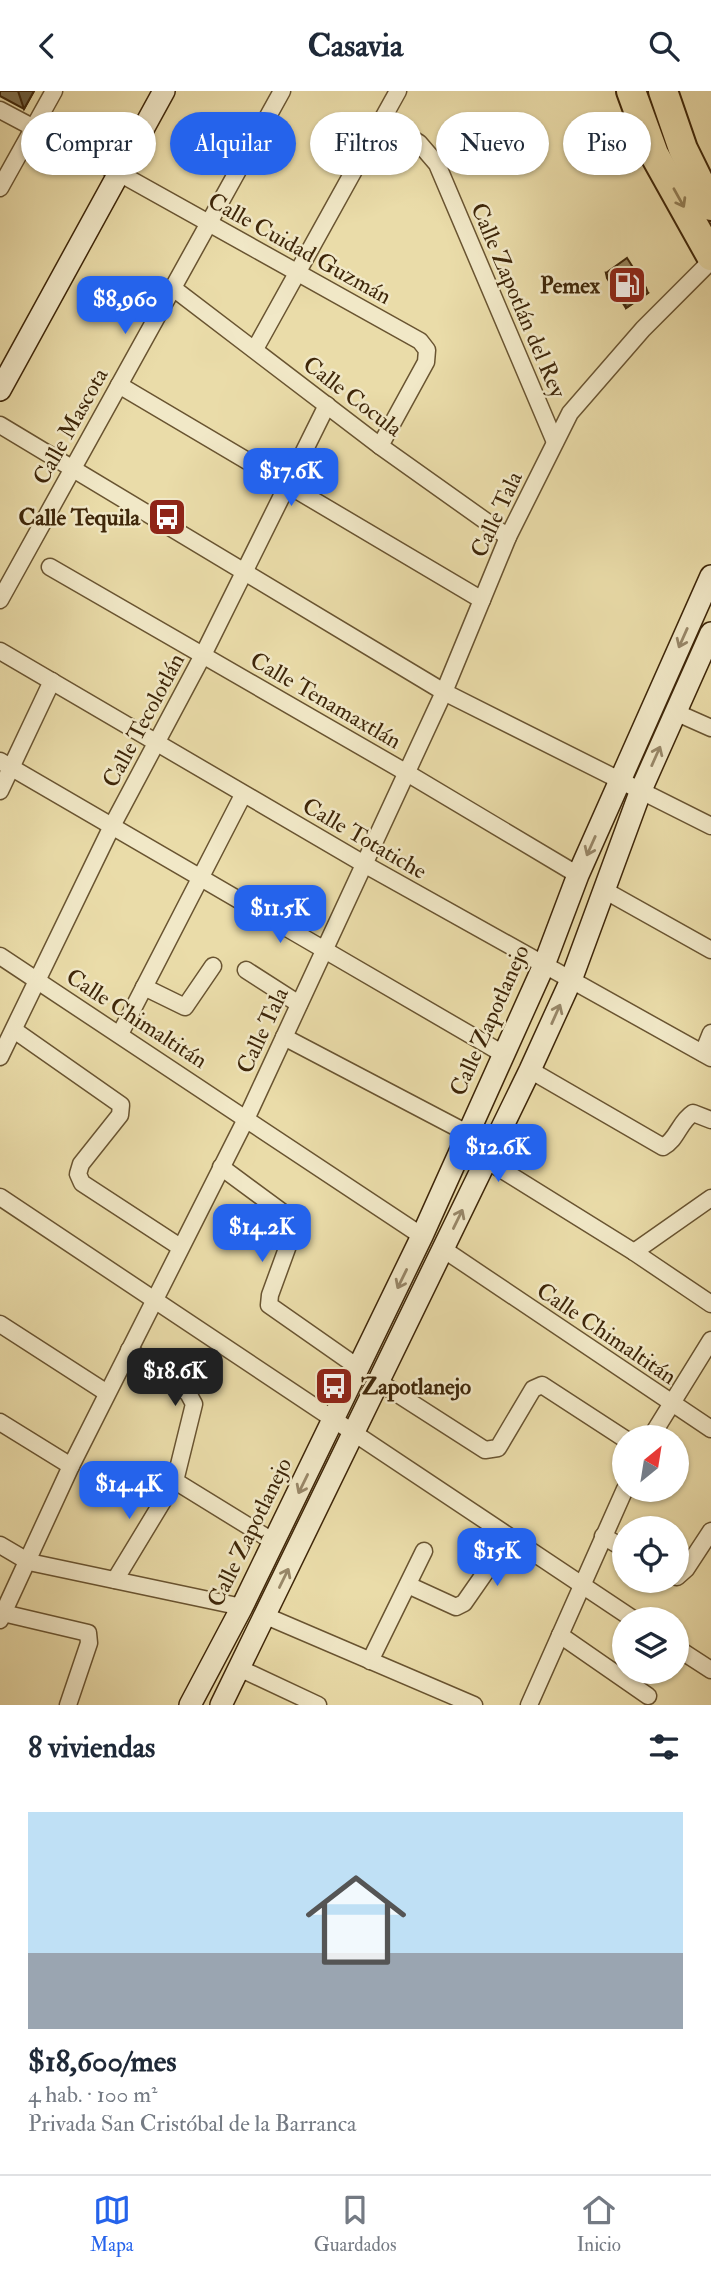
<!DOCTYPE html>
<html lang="es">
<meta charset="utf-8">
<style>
:root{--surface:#fff;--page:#f6f6f7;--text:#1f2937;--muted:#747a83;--line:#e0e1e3;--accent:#2563eb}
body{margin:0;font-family:"IM FELL Double Pica",serif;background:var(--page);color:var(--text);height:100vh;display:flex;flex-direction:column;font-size:26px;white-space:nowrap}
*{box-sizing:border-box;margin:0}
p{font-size:23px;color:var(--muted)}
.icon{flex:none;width:38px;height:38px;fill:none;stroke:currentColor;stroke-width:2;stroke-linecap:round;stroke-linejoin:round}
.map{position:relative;height:1614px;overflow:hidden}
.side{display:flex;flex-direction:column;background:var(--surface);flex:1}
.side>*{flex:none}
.guide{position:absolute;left:21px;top:21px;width:670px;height:63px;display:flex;gap:14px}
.needle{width:46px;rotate:30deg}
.controls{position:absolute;left:612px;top:1334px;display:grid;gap:14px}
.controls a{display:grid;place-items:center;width:77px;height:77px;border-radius:50%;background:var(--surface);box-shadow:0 2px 5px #0004;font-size:35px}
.price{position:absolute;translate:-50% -60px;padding:0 16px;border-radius:14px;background:var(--accent);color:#fff;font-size:23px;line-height:46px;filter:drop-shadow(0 2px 4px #0008)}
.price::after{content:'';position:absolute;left:50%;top:42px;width:21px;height:16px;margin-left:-10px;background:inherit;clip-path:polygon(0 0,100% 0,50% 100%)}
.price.on{background:#222;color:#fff}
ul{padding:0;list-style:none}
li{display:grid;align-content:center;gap:14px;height:371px;padding:0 28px}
li span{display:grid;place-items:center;height:217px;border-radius:0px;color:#555}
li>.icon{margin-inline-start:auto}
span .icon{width:126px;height:126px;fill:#fffc;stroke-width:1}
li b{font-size:30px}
h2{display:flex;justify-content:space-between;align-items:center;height:84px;padding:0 28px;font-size:30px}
.pill{padding:0 24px;border-radius:32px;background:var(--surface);box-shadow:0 2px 5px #0004;font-size:24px;line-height:63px}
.pill.on{background:var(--accent);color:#fff}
header{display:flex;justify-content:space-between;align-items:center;height:91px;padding:0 28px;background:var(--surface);font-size:32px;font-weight:700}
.menu{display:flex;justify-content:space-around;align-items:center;height:98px;border-top:2px solid var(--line);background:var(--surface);font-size:19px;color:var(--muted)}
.menu a{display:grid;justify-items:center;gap:4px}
.menu .on{color:var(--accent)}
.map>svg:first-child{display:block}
</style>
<header><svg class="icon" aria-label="back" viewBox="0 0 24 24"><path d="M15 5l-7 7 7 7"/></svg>Casavia<svg class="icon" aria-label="search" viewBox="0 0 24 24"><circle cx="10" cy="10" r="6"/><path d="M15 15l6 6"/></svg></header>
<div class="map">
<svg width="711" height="1614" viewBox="0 0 711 1614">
<rect width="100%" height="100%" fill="#eadca9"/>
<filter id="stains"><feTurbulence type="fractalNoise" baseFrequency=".00286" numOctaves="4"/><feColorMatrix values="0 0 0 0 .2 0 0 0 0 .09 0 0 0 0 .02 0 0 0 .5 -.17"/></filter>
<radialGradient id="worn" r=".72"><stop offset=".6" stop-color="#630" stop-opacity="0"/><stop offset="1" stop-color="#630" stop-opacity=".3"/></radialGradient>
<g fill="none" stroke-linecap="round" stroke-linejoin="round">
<defs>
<g id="street">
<path d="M0,19L119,82L420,250L427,259L426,271L380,355"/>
<path d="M381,29L419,52L437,73L555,351"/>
<path d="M0,97L54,0"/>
<path d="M173,197L380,355L508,446"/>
<path d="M255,258L398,0"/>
<path d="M119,294L482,509"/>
<path d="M0,334L444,601L711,735"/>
<path d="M50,476L407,682L578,784"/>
<path d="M0,509L282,0"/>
<path d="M0,560L364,773L711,967"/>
<path d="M675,621L711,637"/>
<path d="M0,670L505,964"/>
<path d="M0,700L52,590"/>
<path d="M604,799L711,859"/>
<path d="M0,865L422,1145"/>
<path d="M246,879L299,913"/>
<path d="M144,896L185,916L213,875"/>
<path d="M14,939L121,1014L120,1024L81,1073L78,1083L82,1092L180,1156"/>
<path d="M120,943L243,704"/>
<path d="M284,946L467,1042"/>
<path d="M703,962L711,942"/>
<path d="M0,966L112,735L203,564L327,314"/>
<path d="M530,979L663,1056C677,1049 679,1031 693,1022L711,1029"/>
<path d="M486,1069L634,1161L711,1213"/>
<path d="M221,1076L286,1124L293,1132V1141L270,1204L269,1214L359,1277"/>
<path d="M0,1106L633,1528"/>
<path d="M443,1158L711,1338"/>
<path d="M634,1161L711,1107"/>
<path d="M0,1233L107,1302"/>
<path d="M379,1291L485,1359L498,1357L533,1298L542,1294L625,1348"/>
<path d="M0,1331L71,1375"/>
<path d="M651,1346L711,1249"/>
<path d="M175,1390L274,1451"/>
<path d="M603,1445L625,1458"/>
<path d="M0,1454L29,1471L242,1516"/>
<path d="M677,1486L686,1478L711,1440"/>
<path d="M115,1489L175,1390L194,1313L188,1302L129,1259"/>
<path d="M408,1494L456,1516L464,1512L510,1446"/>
<path d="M3,1522L88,1542L89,1552L68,1614"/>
<path d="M266,1525L474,1614"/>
<path d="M0,1529L71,1375L247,1026L444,601L508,446L570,322L643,238L711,170"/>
<path d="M560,1544L648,1605"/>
<path d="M677,1557L711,1579"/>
<path d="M370,1570L424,1460"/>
<path d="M239,1577L318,1614"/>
<path d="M529,1614L625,1398"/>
</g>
<g id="secondary">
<path d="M0,299L164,0"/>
<path d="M190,1614L242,1516L422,1145L544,874L578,784L711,485"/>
<path d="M221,1614L530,979L571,889L641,699L711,542"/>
</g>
<g id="highway">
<path d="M631,0L654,63L711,165"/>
<path d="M663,0L683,58L711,115"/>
</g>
</defs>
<use href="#street" stroke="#695431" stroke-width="19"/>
<use href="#secondary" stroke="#3e2609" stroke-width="24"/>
<use href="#highway" stroke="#3e2609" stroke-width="32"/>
<use href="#street" stroke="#f1e8c7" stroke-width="16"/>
<use href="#secondary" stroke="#f1e8c7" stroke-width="21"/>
<use href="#highway" stroke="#eadca9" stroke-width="28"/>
</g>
<g fill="#82724f" stroke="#3e2609" stroke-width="2">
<path d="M0,0H34L24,18L0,5Z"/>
<path d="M606,182L648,202L626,217L607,187Z"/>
</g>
<g fill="#6a5d40" stroke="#3e2609" stroke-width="2">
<path d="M18,0H34L24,18Z"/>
<path d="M646,197L648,202L626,217L625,212Z"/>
</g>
<path fill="#97855c" stroke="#3e2609" stroke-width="2" d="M627,167L646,197L625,212L606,182Z"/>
<defs><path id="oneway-shaft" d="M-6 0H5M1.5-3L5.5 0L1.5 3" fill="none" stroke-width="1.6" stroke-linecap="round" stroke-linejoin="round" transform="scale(1.75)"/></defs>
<use stroke="#948159" href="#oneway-shaft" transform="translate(679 107) rotate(61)"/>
<g stroke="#988768">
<use href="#oneway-shaft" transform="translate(683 547) rotate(114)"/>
<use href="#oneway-shaft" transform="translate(656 665) rotate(-66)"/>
<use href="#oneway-shaft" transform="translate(591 755) rotate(114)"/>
<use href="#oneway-shaft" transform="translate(556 923) rotate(-66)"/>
<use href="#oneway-shaft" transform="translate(458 1128) rotate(-64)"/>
<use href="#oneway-shaft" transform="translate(402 1188) rotate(116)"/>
<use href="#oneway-shaft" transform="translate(303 1393) rotate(116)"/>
<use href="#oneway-shaft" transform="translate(284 1487) rotate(-64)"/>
</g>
<defs>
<symbol id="fuel-square" viewBox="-11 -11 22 22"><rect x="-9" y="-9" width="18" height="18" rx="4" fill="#8f2418" stroke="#f1e8c7"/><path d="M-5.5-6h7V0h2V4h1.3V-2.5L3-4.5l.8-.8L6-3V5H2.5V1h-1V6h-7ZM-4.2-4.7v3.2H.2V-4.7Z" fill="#fff"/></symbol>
<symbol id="bus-square" viewBox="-11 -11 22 22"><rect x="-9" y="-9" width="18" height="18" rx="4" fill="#8f2418" stroke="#f1e8c7"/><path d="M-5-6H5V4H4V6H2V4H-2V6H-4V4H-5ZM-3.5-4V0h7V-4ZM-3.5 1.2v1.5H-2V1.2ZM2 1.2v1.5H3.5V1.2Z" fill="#fff"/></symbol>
</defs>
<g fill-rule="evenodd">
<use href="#fuel-square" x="605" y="172" width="44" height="44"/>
<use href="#bus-square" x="145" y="404" width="44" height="44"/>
<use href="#bus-square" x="312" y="1273" width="44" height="44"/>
</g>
<g text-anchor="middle" stroke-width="5" stroke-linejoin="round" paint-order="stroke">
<g font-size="23" fill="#3e2609" stroke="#f1e8c7">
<text transform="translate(300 157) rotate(29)" y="8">Calle Cuidad Guzmán</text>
<text transform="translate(519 209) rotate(67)" y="8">Calle Zapotlán del Rey</text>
<text transform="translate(353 305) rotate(37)" y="8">Calle Cocula</text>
<text transform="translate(70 335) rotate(-61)" y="8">Calle Mascota</text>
<text transform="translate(496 423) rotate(-65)" y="8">Calle Tala</text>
<text transform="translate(326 609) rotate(30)" y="8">Calle Tenamaxtlán</text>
<text transform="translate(143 629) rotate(-62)" y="8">Calle Tecolotlán</text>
<text transform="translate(365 747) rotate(30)" y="8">Calle Totatiche</text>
<text transform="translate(137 927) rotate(33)" y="8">Calle Chimaltitán</text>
<text transform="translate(489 929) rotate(-66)" y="8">Calle Zapotlanejo</text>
<text transform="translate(262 939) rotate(-65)" y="8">Calle Tala</text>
<text transform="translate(607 1242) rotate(34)" y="8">Calle Chimaltitán</text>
<text transform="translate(249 1441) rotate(-64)" y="8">Calle Zapotlanejo</text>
</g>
<g font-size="23" font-weight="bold" fill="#3e2609" stroke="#f1e8c7" text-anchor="end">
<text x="600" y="202">Pemex</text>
<text x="140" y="434">Calle Tequila</text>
<text x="361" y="1303" text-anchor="start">Zapotlanejo</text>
</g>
</g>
<rect width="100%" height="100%" filter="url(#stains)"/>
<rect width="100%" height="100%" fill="url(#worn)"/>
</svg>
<div class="controls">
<a><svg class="needle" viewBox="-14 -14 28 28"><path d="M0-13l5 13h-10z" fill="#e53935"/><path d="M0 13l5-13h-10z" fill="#747a83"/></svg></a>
<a><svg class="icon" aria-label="locate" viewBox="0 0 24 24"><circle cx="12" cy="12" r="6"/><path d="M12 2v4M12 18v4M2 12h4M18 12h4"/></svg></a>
<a><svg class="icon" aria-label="layers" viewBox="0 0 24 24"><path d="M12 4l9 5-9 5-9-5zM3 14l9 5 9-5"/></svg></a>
</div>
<b class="price" style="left:125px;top:245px">$8,960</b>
<b class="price" style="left:291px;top:417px">$17.6K</b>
<b class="price" style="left:280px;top:854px">$11.5K</b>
<b class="price" style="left:498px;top:1093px">$12.6K</b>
<b class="price" style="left:262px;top:1173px">$14.2K</b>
<b class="price on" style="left:175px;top:1317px">$18.6K</b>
<b class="price" style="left:129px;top:1430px">$14.4K</b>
<b class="price" style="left:497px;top:1497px">$15K</b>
<div class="guide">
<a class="pill">Comprar</a>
<a class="pill on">Alquilar</a>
<a class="pill">Filtros</a>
<a class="pill">Nuevo</a>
<a class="pill">Piso</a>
</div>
</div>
<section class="side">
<h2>8 viviendas<svg class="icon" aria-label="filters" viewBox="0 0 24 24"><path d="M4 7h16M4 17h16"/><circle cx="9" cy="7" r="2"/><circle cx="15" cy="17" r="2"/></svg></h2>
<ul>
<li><span style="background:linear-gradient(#bfe0f5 65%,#9aa5b1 0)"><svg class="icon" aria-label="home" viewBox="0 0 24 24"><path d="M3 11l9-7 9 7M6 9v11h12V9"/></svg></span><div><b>$18,600/mes</b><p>4 hab. · 100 m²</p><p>Privada San Cristóbal de la Barranca</p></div></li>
</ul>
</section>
<nav class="menu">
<a class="on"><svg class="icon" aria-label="map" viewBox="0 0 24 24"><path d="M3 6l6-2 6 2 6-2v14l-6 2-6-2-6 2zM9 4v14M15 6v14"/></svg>Mapa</a>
<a><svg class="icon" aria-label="saved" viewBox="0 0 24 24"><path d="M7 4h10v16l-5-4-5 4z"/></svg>Guardados</a>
<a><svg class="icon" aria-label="home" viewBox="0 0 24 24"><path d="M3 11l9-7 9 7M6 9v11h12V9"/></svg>Inicio</a>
</nav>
